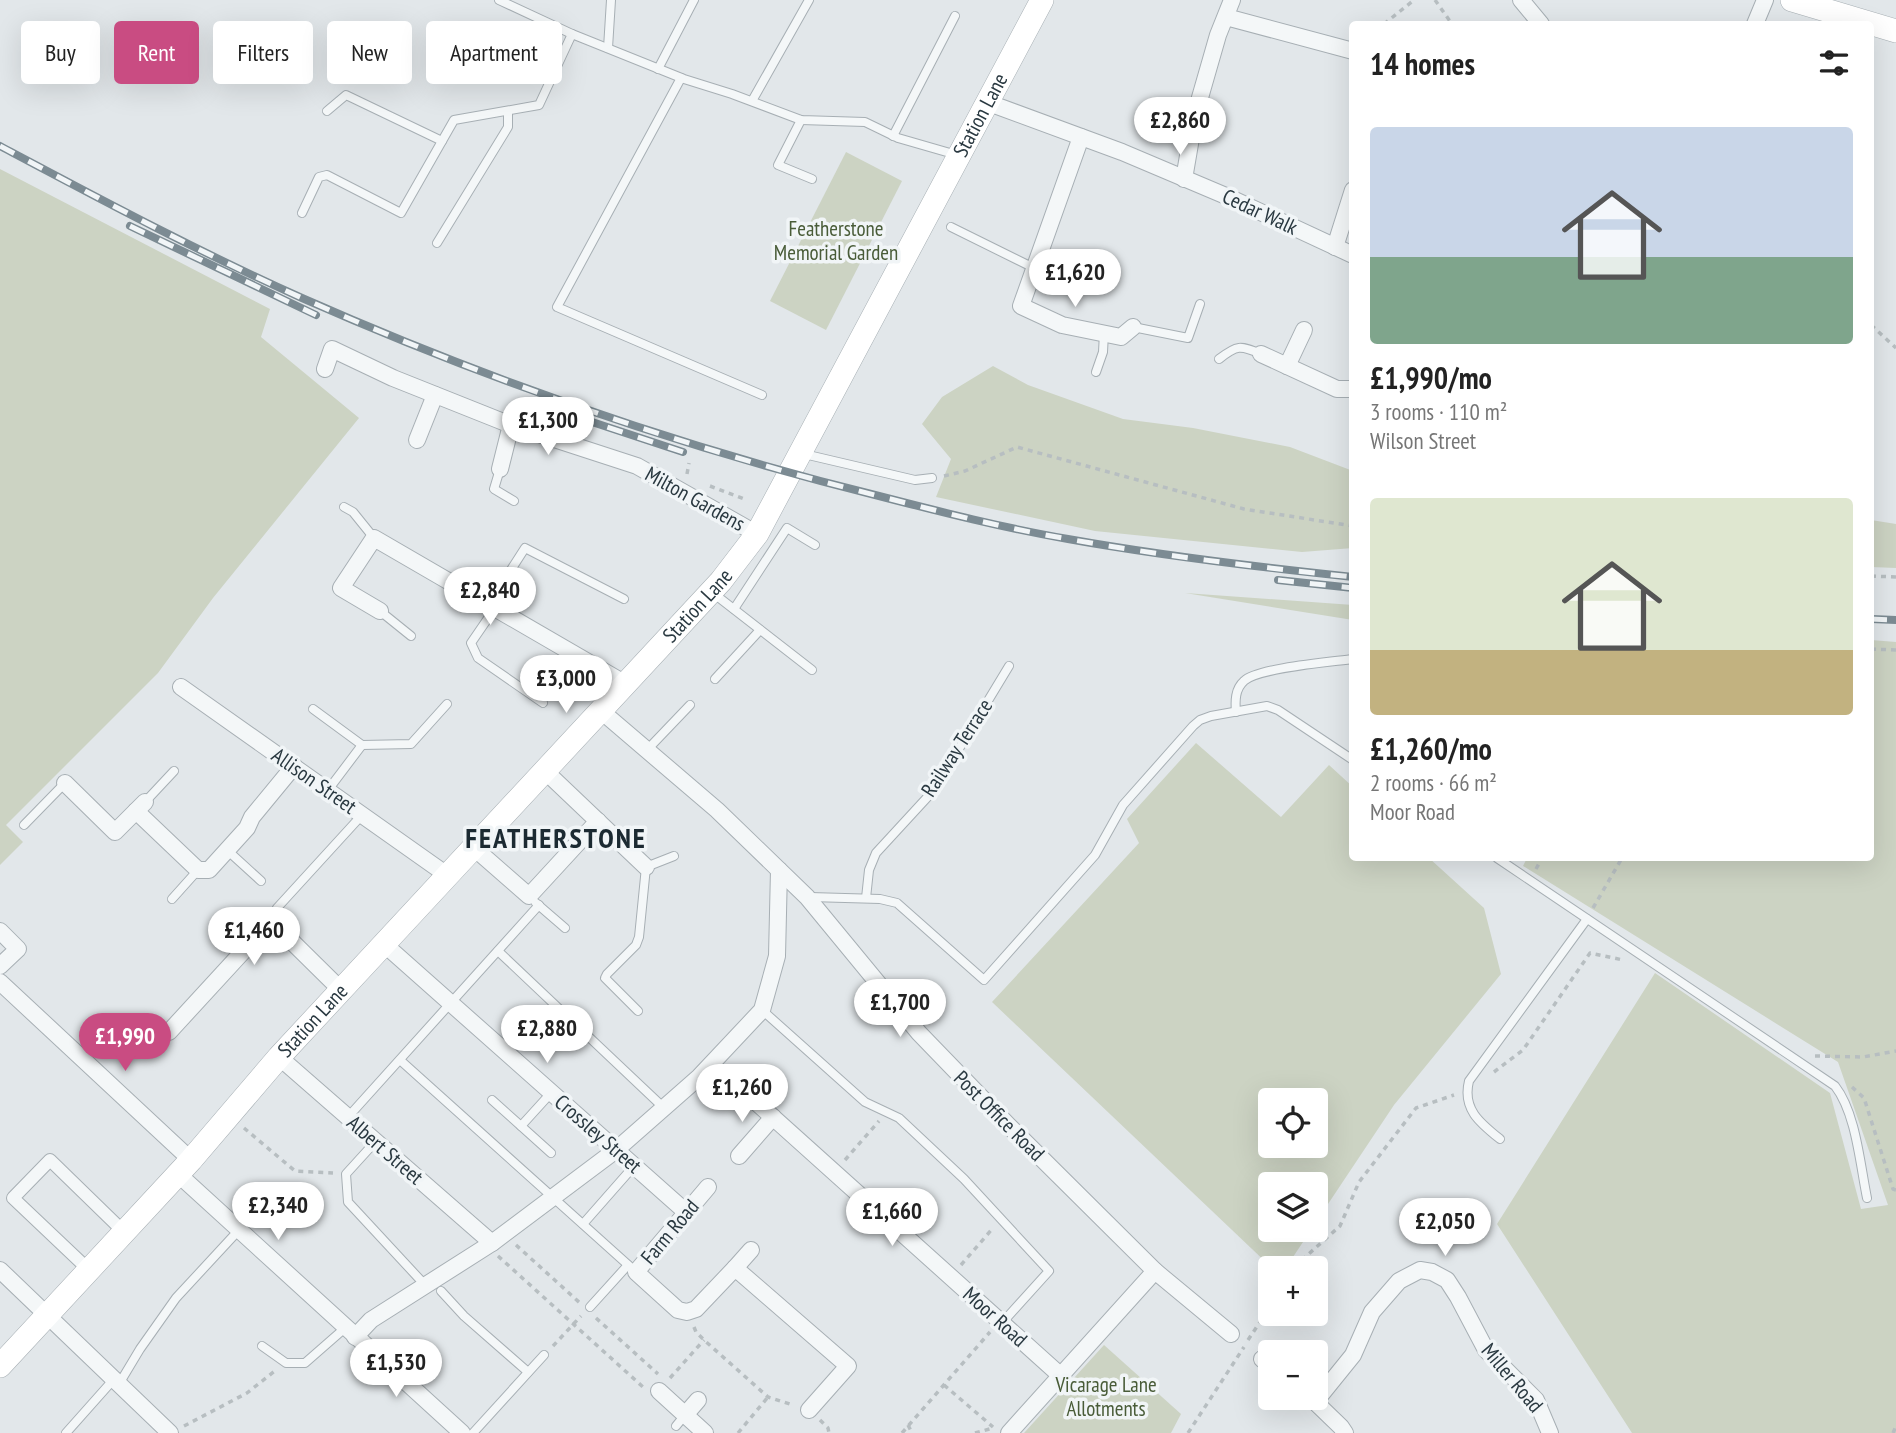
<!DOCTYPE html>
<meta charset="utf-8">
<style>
:root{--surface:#fff;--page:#f6f6f6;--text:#222;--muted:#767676;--accent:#c94c82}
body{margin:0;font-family:"PT Sans Narrow",sans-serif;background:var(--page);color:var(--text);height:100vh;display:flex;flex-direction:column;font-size:26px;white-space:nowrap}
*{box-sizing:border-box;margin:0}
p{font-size:23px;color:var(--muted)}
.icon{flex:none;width:38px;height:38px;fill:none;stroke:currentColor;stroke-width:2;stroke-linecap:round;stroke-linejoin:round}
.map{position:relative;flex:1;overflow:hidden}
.sheet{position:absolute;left:1349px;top:21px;width:525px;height:840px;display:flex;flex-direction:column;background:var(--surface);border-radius:7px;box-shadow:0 7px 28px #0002}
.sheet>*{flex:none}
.hud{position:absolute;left:21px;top:21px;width:665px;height:63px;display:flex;gap:14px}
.tools{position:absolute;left:1258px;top:1088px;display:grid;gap:14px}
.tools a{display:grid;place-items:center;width:70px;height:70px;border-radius:7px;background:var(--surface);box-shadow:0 7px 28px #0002;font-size:35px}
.price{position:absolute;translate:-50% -60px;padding:0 16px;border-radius:24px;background:#fff;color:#222;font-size:23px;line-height:46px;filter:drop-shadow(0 2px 4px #0008)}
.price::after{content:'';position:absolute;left:50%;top:42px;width:21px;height:16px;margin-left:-10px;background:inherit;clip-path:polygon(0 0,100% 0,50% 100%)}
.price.current{background:var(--accent);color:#fff}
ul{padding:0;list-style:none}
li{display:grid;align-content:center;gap:14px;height:371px;padding:0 21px}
li span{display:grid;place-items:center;height:217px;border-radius:7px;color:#555}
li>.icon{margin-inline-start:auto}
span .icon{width:126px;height:126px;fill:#fffc;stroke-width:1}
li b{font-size:30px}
h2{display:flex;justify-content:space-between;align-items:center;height:84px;padding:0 21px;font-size:30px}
.tag{padding:0 24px;border-radius:7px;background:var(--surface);box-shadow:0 7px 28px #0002;font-size:24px;line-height:63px}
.tag.current{background:var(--accent);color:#fff}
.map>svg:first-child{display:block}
</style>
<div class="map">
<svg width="1896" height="1433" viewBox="0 0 1896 1433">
<rect width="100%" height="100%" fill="#e2e7ea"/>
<g fill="#ccd3c3" fill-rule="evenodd">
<path d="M846,152L902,181L826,330L770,301Z"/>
<path d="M0,169L270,309L261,337L359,418L213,598L158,673L6,825L23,842L0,865Z"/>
<path d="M993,366L1028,385L1123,419L1193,428L1290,447L1353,471V548L1302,552L1095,531L936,497L951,459L922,424L942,397Z"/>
<path d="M1871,520L1896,524V568L1871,567Z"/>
<path d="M1185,593L1353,605V620Z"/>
<path d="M1871,640L1896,642V1433H1632L1497,1224L1655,973L1830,1093L1861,1209L1888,1205L1838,1062L1523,866L1527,858H1871Z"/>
<path d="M1196,743L1281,817L1329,765L1353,787V858H1429L1484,908L1501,974L1394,1105L1316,1222V1185H1270V1230H1311L1285,1269H1273L992,1002L1139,843L1127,819ZM1270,1101H1316V1146H1270Z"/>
<path d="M1104,1345L1181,1414L1171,1433H1024Z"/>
</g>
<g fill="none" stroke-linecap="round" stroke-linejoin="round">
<defs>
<g id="service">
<path d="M499,0L572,34L684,79L732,94L801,120L865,122L898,138L957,155"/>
<path d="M608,48L611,0"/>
<path d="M658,69L694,0"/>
<path d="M681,78L557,307L762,395"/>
<path d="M752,101L809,0"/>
<path d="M327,111L346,95L442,141"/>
<path d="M801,120L778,165L812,179"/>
<path d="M893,136L955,16"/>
<path d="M302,213L319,177L327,175L401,213L454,120L539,105L572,34"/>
<path d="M951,227L1034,268"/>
<path d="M437,243L508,127V111"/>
<path d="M1133,327L1188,338L1200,304"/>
<path d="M1219,359C1237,345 1240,345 1261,354"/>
<path d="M1096,372L1103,352L1104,333"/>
<path d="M804,454L915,480L932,478"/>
<path d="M500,469L494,489L514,501"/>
<path d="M344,507L353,512L374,538"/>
<path d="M713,593L812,670"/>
<path d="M489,604L525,548L624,599"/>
<path d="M495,608L471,643L478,658L543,703"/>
<path d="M734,609L787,528L815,545"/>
<path d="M380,611L411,636"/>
<path d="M715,679L760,630"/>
<path d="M313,709L362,745"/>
<path d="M1236,712C1235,701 1235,689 1244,681C1257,668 1331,662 1353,659"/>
<path d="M646,751L690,705"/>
<path d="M328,790L362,745L411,744L447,704"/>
<path d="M145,802L174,771"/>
<path d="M24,825L65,783"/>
<path d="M227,850L261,881"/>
<path d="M1497,858L1835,1086C1856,1113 1860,1164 1867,1198"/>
<path d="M810,897L880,899L897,903L984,980L1095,855L1123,805L1193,726L1200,720L1211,716L1267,706L1278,710L1353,760"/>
<path d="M866,898L869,870L876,853L934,790L1009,666"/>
<path d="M172,899L198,870"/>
<path d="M536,903L565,928"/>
<path d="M271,921L277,908L362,815"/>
<path d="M498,951L664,1108"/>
<path d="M762,1010L865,1102L899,1118L964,1179L1049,1271L1002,1323"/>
<path d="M638,1011L605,978L607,974L636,945L639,937L646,867L674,856"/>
<path d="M400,1060L636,1272"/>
<path d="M492,1100L521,1126L551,1093"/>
<path d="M348,1117L539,905"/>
<path d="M521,1126L551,1153"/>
<path d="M1500,1139C1480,1123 1462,1109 1469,1081L1587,919"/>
<path d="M376,1141L346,1174L348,1202L425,1285"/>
<path d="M583,1224L634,1166"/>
<path d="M441,1291L464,1316L528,1372"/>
<path d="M590,1307L628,1265"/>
<path d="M262,1346L286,1363H305L345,1328"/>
<path d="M119,1384L140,1349L176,1298L238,1231"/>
<path d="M676,1426L685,1415"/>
<path d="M66,1433L114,1379"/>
<path d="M473,1433L544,1355"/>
</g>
<path id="pedestrian" d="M89,1270L13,1198L50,1160L125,1233"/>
<g id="minor">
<path d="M1521,0L1541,24"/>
<path d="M1226,17L1353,51"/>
<path d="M1755,24L1765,0"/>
<path d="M989,103L1122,152L1226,196L1353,255"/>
<path d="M1081,137L1021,306L1062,325L1121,337L1133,327"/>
<path d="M1184,179L1195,115L1218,35L1232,0"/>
<path d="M1335,247L1353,190"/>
<path d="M1261,354L1337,389H1353"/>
<path d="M1287,366L1304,330"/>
<path d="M325,369L332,349L393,378L511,425L637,466L757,534"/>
<path d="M417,440L435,395"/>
<path d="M500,469L511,425"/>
<path d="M380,611L341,588L374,538L624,683"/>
<path d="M181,687L447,875"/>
<path d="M600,710L717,810L807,897L919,1033L1008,1125L1155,1271L1231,1334"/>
<path d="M544,770L646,867"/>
<path d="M65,783L115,832L145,802"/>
<path d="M136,811L198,870H209L247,828L252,817L294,766"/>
<path d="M473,847L529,896L598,821"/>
<path d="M0,931L18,949L0,966"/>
<path d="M384,944L686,1212"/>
<path d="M0,982L191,1160"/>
<path d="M169,1032L271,921L341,990"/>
<path d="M279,1057L492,1243"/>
<path d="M747,1094L1061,1376"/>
<path d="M739,1156L773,1117"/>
<path d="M178,1174L462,1433"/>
<path d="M708,1187L636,1272L678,1310L687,1312L696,1309L735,1268L848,1366L809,1410"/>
<path d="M735,1268L751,1250"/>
<path d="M0,1270L170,1433"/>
<path d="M355,1337L371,1320L492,1243L616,1150L699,1077L762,1010L777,956L779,870"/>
<path d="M1262,1359L1270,1365"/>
<path d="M659,1391L705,1433"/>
<path d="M1311,1398L1341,1427L1345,1433"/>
<path d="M1315,1402L1353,1355L1372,1312L1399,1281L1420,1270L1432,1272L1447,1280L1458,1297L1486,1350L1536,1400L1550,1433"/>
<path d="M685,1415L698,1400"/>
<path d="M1009,1433L1155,1271"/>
</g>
<g id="secondary">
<path d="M1792,0L1896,31"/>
<path id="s1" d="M0,1366L191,1160L279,1057L721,581L757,534L1042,0"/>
</g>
</defs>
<use href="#service" stroke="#a7afb4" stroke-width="10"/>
<use href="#pedestrian" stroke="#a7afb4" stroke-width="14"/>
<use href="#minor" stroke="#a7afb4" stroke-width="18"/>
<use href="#secondary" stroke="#a7afb4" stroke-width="24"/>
<g stroke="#b7bec1" stroke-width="3.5" stroke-dasharray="5 5" stroke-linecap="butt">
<path d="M1435,0L1452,24"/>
<path d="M1384,24L1414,0"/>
<path d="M1871,325L1896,348"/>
<path d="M687,474L689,463"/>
<path d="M944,476L965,471L1017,447L1244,509L1353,526"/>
<path d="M710,486L747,500"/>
<path d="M1871,576L1896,577"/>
<path d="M1871,649L1896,650"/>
<path d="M1536,869L1542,858"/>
<path d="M1593,908L1622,858"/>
<path d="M1815,1056L1863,1057L1896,1051"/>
<path d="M1494,1072L1523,1050L1590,953L1623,960"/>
<path d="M1852,1087L1864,1098L1893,1189L1896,1190"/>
<path d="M244,1128L295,1171L333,1173"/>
<path d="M845,1160L879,1121"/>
<path d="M516,1245L580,1303"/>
<path d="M498,1256L643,1387"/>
<path d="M961,1265L993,1228"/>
<path d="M1297,1269L1303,1259L1340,1226L1359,1182L1416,1108L1454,1095"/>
<path d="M596,1318L658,1374"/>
<path d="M694,1327L696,1332L704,1340L768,1397L793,1405"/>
<path d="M1248,1340L1270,1307"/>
<path d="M553,1346L581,1316"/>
<path d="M670,1378L704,1340"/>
<path d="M944,1385L993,1427"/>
<path d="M820,1420L828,1428L829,1433"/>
<path d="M908,1425L912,1433"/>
<path d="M184,1426L247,1393L276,1370"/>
<path d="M738,1433L768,1397"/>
<path d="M902,1433L990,1332"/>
<path d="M975,1433L993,1428"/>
<path d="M1188,1433L1244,1347"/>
<path d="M1893,1433L1896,1426"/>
</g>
<use href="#service" stroke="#f4f7f8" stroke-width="8"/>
<use href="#pedestrian" stroke="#f4f7f8" stroke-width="12"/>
<use href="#minor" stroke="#f4f7f8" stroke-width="16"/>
<use href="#secondary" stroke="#fff" stroke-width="23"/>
<defs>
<g id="rail">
<path d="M0,146C100,199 199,252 302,298C488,380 681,447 879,496C941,512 1004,528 1068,539C1163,556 1257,567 1353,577"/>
<path d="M130,226L316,315"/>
<path d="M577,417L683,452"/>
<path d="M1278,580L1353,588"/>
<path d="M1871,619L1896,620"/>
</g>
</defs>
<use href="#rail" stroke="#7c8b93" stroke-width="8"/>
<use href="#rail" stroke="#f1f5f7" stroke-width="5" stroke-dasharray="16" stroke-linecap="butt"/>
</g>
<g text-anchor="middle" stroke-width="7" stroke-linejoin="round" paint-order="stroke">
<g font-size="21" fill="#2a3941" stroke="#f1f5f7">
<text dy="7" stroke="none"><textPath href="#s1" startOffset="1600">Station Lane</textPath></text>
<text transform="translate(1260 212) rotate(25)" y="7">Cedar Walk</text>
<text transform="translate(695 499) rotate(29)" y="7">Milton Gardens</text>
<text dy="7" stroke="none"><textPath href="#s1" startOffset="1032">Station Lane</textPath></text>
<text transform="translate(957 748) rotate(-57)" y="7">Railway Terrace</text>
<text transform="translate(314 781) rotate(35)" y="7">Allison Street</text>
<text dy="7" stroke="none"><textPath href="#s1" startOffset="466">Station Lane</textPath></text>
<text transform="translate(999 1116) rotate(45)" y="7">Post Office Road</text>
<text transform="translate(598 1134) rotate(41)" y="7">Crossley Street</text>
<text transform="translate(385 1150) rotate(41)" y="7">Albert Street</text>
<text transform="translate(670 1232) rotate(-50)" y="7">Farm Road</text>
<text transform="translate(995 1317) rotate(42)" y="7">Moor Road</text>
<text transform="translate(1512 1378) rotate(50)" y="7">Miller Road</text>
</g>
<g font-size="21" fill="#495c38" stroke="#f1f5f7">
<text x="836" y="236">Featherstone<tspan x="836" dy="24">Memorial Garden</tspan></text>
<text x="1106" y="1392">Vicarage Lane<tspan x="1106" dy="24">Allotments</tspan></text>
</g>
<g font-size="28" font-weight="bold" letter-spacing="2" fill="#1c2a32" stroke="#f1f5f7">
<text x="556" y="848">FEATHERSTONE</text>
</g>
</g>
</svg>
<div class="tools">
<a><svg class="icon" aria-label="locate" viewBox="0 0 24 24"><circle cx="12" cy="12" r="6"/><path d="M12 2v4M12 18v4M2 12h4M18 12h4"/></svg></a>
<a><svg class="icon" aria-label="layers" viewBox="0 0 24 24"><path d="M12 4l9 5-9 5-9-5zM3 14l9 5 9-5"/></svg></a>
<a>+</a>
<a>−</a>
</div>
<b class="price" style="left:1180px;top:157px">£2,860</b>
<b class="price" style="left:1075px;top:309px">£1,620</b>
<b class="price" style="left:548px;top:457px">£1,300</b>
<b class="price" style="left:490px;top:627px">£2,840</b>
<b class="price" style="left:566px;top:715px">£3,000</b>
<b class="price" style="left:254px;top:967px">£1,460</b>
<b class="price" style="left:900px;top:1039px">£1,700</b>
<b class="price" style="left:547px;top:1065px">£2,880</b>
<b class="price current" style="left:125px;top:1073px">£1,990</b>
<b class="price" style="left:742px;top:1124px">£1,260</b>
<b class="price" style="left:278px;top:1242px">£2,340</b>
<b class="price" style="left:892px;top:1248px">£1,660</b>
<b class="price" style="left:1445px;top:1258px">£2,050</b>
<b class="price" style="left:396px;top:1399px">£1,530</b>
<div class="hud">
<a class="tag">Buy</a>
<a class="tag current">Rent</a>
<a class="tag">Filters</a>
<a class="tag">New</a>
<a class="tag">Apartment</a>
</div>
<section class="sheet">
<h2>14 homes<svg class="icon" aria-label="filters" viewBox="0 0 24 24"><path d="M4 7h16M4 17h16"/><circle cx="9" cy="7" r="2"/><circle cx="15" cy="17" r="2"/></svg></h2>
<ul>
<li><span style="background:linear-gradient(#c9d6e8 60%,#7fa58c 0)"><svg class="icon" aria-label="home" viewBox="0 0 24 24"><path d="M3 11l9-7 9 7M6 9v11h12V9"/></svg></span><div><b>£1,990/mo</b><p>3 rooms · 110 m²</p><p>Wilson Street</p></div></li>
<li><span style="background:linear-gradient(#dfe7d0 70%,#c2b280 0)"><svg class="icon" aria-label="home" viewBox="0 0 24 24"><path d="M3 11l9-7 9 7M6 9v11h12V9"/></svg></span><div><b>£1,260/mo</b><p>2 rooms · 66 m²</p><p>Moor Road</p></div></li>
</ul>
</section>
</div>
